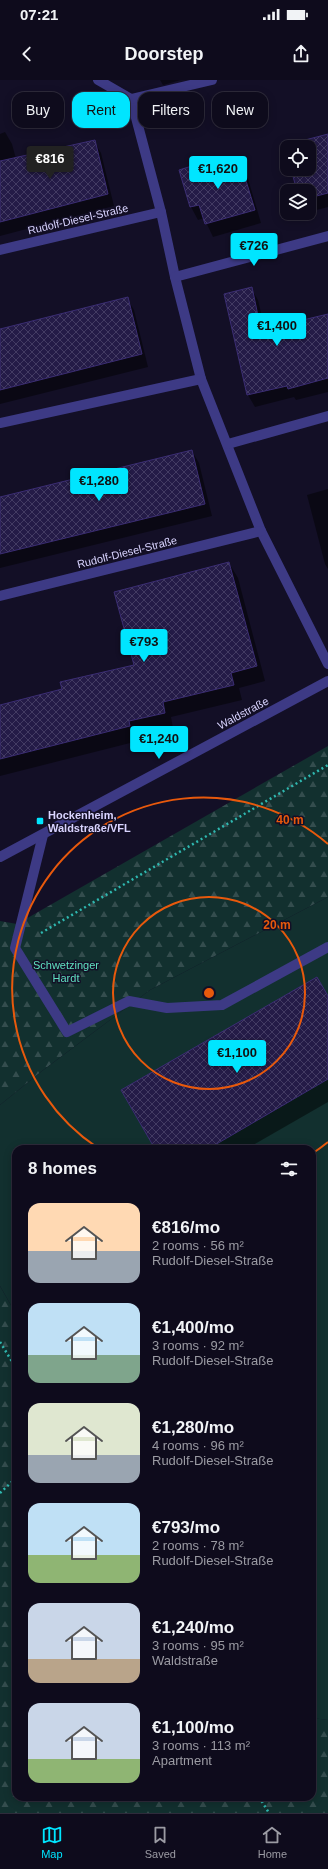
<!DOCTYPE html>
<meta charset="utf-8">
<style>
:root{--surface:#0e0b1c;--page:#171425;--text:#f1f3f6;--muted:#9b9ba3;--line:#2e2b3b;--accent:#00e5ff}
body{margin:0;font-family:Arial,sans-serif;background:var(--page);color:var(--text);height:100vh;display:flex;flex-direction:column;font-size:15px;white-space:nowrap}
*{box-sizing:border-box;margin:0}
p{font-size:13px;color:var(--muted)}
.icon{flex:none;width:22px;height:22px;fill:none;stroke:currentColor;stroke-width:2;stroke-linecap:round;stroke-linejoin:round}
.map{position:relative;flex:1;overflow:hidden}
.drawer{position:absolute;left:12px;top:1065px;width:304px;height:656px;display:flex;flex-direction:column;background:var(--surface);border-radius:12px;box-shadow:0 2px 10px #0003,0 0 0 1px var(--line)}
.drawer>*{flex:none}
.top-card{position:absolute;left:12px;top:12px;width:304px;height:36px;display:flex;gap:8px}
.tools{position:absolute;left:280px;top:60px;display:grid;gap:8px}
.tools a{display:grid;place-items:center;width:36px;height:36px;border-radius:8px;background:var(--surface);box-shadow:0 2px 10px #0003,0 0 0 1px var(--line);font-size:20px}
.price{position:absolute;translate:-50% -34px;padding:0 9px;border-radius:4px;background:var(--accent);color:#111;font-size:13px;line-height:26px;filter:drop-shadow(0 1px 2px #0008)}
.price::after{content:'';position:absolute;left:50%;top:24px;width:12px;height:9px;margin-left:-6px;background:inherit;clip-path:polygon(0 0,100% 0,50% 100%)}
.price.active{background:#222;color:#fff}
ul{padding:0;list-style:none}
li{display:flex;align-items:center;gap:12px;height:100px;padding:0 16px}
li span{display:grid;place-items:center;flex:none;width:112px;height:80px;border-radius:12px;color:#555}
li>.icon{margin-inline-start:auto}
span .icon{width:48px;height:48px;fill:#fffc;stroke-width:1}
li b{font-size:17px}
h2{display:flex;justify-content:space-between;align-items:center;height:48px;padding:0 16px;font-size:17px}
.chip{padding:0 14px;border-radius:12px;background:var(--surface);box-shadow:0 2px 10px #0003,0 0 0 1px var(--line);font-size:14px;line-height:36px}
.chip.active{background:var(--accent);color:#111}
.status{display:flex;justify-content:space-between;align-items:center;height:28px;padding:0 20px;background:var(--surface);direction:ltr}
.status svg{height:11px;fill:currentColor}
header{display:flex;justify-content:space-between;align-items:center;height:52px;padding:0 16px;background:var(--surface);font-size:18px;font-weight:600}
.menu{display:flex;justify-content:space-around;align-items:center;height:56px;border-top:1px solid var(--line);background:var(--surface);font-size:11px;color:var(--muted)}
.menu a{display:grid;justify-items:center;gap:2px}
.menu .active{color:var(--accent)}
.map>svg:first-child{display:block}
</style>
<div class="status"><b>07:21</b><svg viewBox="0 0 49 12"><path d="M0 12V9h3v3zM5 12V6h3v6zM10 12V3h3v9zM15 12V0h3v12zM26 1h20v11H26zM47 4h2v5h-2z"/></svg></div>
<header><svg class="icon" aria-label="back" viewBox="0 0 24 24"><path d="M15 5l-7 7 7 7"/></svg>Doorstep<svg class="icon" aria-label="share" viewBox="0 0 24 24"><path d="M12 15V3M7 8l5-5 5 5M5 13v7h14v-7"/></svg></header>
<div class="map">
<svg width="328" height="1733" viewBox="0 0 328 1733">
<defs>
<pattern id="forest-firs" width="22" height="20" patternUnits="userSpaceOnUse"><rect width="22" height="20" fill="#12302f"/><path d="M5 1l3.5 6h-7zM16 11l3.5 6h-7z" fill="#344d4e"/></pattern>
<pattern id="building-cross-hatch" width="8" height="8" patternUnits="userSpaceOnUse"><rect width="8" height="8" fill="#241b47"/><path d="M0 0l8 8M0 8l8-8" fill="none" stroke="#433b63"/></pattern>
</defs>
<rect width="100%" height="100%" fill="#130f26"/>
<g fill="url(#forest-firs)">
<path d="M328,666V817L150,910L42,991L0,1025V841L17,844Z"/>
<path d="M0,1206L16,1234V1717H312V1638L328,1640V1733H0Z"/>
</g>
<path fill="#12302f" d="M328,817V1640L312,1638V1069H16V1234L0,1206V1025L42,991L150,910Z"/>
<g fill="#0007">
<path d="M160,0H181L163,5Z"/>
<path d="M5,52L12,64L16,79L94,61L101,73L114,126L0,156V54Z"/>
<path d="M328,55V127L309,132V111H298L292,89H309V67H287Z"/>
<path d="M239,79L246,92L261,143L213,157L204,138L198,140L191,127L180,90L211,82L214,87Z"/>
<path d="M251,208L258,220L265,250L328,242V312L296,320L294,317L255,327L248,315L225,214Z"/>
<path d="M127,218L134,230L148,287L0,324V250Z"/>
<path d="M192,371L199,383L212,436L0,488V418Z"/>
<path d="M328,409V489L325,484L307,415Z"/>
<path d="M229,483L238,498L265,601L239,608L242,620L171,637L173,648L137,656L138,661L0,696V626L63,610L135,586Z"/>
<path d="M328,918V1022L246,1069H156Z"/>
</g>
<g fill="url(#building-cross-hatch)" stroke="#3b2d73">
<path d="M328,54V113L309,118V111H297L291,89H309V67H287V70L286,65Z"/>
<path d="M95,60L108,114L0,142V81Z"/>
<path d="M239,78L255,130L205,144L199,125L190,127L179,90L211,80L213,86Z"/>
<path d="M252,207L261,250L328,234V298L288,309L287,306L247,315L224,214Z"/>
<path d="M128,217L142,274L0,310V249Z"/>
<path d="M192,370L205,424L0,474V417Z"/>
<path d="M229,482L257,586L231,593L234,605L163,622L165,633L129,641L130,646L0,679V625L62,609L60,602L134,585L114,512Z"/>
<path d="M317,897L328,916V999L208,1069H155L121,1010Z"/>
</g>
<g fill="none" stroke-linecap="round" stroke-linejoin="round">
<g stroke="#2fb8b0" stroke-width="2.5" stroke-dasharray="2 3" stroke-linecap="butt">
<path d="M41,853L328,685"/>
<path d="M0,1262L16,1288"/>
<path d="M0,1413L16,1398"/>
<path d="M259,1717L269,1733"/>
</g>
<path stroke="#3d3a85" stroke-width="10" d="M43,755L15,868L67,952L129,921L167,928L222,925L328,867"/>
<g stroke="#3d3a85" stroke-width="10">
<path d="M98,0L131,19L161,132L175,197L201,299L261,451L328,584"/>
<path d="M131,19L212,0"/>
<path d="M0,170L161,132"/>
<path d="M175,197L328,156"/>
<path d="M0,343L201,299"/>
<path d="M228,364L328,336"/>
<path d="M0,516L261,451"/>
<path d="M0,777L328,601"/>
</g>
</g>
<g fill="none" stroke="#e8590c" stroke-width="2">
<circle cx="209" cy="913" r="96"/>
<path d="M328 1062A191 191 0 0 1 313 1073M98 1068A191 191 0 1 1 328 764"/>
</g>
<rect fill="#00e5ff" stroke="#130f26" stroke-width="1.5" x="36" y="737" width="8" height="8" rx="2"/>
<g text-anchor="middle" stroke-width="3" stroke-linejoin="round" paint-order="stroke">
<g font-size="11" fill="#d9d4ff" stroke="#130f26">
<text transform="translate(78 139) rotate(-13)" y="4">Rudolf-Diesel-Straße</text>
<text transform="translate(127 472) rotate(-14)" y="4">Rudolf-Diesel-Straße</text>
<text transform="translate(243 633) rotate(-28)" y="4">Waldstraße</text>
</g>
<g font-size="11" font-weight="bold" fill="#d9d4ff" stroke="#130f26" text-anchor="start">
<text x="48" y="739">Hockenheim,<tspan x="48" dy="13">Waldstraße/VFL</tspan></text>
</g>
<g font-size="11" fill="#5fe0c0" stroke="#130f26">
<text x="66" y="889">Schwetzinger<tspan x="66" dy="13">Hardt</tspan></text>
</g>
</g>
<circle cx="209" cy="913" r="6" fill="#e8590c" stroke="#130f26" stroke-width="2"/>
<g font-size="12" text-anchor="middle" font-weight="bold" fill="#e8590c" stroke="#130f26" stroke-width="3" stroke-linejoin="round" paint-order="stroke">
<text x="290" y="744">40 m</text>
<text x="277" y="849">20 m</text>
</g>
</svg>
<div class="tools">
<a><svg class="icon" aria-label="locate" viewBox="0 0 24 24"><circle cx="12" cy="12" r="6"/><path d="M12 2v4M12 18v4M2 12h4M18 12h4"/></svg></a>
<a><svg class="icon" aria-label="layers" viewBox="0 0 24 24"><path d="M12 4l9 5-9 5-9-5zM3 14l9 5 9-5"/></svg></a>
</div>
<b class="price active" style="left:50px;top:100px">€816</b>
<b class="price" style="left:218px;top:110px">€1,620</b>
<b class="price" style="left:254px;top:187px">€726</b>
<b class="price" style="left:277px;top:267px">€1,400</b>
<b class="price" style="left:99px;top:422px">€1,280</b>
<b class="price" style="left:144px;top:583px">€793</b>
<b class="price" style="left:159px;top:680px">€1,240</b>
<b class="price" style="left:237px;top:994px">€1,100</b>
<div class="top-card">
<a class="chip">Buy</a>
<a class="chip active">Rent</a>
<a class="chip">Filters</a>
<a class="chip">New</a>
</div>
<section class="drawer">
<h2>8 homes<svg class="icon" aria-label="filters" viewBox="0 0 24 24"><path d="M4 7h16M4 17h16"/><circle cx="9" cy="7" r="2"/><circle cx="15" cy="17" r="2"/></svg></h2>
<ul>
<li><span style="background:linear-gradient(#ffd9b3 60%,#9aa5b1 0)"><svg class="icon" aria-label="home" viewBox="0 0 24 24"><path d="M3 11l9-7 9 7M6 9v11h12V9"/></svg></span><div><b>€816/mo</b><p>2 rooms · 56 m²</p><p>Rudolf-Diesel-Straße</p></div></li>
<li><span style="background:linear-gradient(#bfe0f5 65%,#7fa58c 0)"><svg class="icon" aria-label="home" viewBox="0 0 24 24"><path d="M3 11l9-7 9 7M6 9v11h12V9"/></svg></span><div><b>€1,400/mo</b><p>3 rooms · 92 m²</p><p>Rudolf-Diesel-Straße</p></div></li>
<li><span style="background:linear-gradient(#dfe7d0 65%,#9aa5b1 0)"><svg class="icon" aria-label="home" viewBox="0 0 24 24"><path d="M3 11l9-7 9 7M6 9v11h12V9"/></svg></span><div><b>€1,280/mo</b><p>4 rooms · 96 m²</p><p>Rudolf-Diesel-Straße</p></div></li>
<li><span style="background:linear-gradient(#bfe0f5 65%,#8fb573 0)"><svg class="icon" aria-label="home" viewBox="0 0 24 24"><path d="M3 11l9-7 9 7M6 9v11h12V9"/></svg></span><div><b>€793/mo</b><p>2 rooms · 78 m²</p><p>Rudolf-Diesel-Straße</p></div></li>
<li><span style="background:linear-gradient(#c9d6e8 70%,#b9a48a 0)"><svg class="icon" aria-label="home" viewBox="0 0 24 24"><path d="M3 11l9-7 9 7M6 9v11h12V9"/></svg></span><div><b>€1,240/mo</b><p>3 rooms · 95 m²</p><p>Waldstraße</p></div></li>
<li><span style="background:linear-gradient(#c9d6e8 70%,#8fb573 0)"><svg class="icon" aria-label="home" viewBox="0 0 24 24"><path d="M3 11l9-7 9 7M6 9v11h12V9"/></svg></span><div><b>€1,100/mo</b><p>3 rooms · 113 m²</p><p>Apartment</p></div></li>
</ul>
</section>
</div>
<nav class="menu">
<a class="active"><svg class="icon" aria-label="map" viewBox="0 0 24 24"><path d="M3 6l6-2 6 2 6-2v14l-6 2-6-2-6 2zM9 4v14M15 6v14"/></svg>Map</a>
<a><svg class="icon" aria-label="saved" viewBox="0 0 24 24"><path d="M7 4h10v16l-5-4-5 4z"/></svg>Saved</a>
<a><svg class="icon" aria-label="home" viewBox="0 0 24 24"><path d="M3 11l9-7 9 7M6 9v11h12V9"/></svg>Home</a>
</nav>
